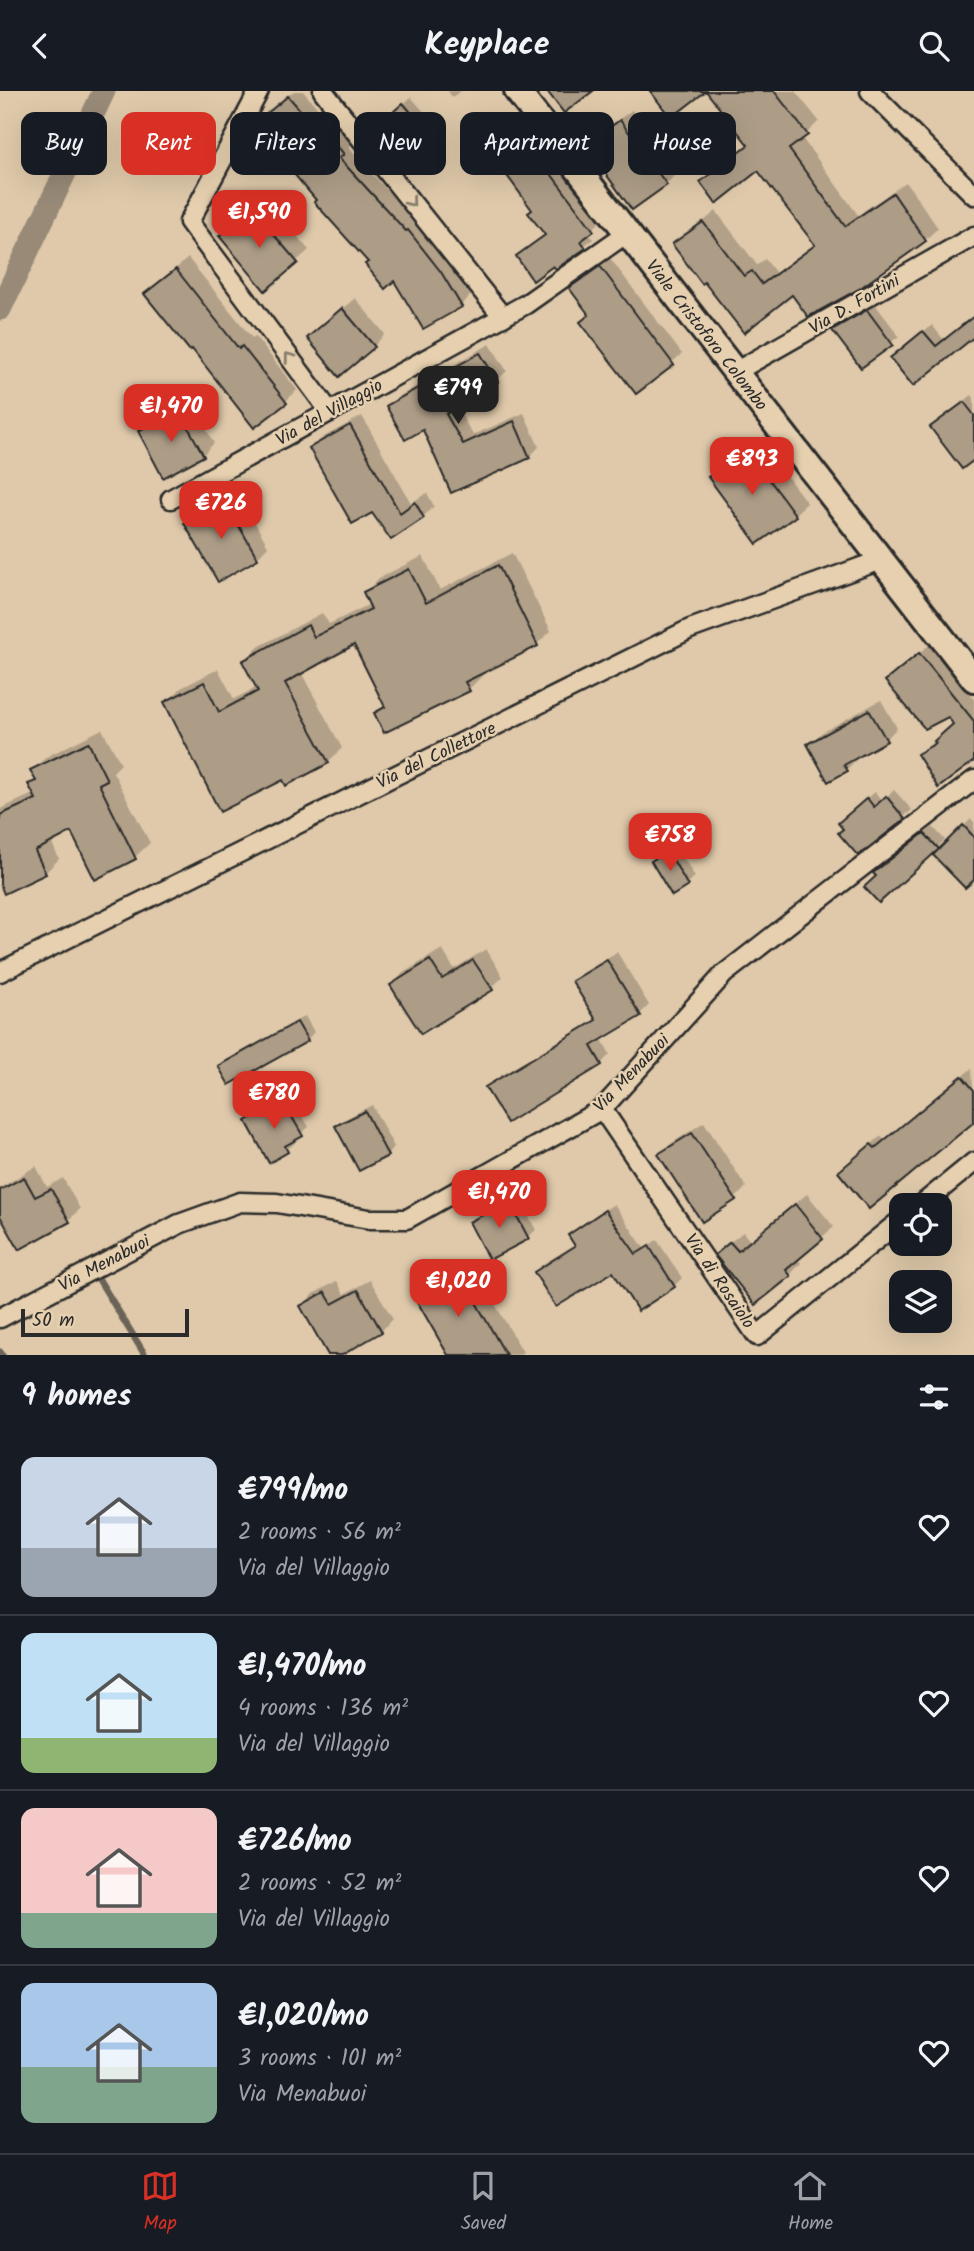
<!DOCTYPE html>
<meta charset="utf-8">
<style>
:root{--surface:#171b24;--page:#20242c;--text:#f1f3f6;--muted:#9ea1a6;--line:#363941;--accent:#d93025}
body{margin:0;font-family:Kalam,sans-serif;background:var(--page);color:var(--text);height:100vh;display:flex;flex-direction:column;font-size:26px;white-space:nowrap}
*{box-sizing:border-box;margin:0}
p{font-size:23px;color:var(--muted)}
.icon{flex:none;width:38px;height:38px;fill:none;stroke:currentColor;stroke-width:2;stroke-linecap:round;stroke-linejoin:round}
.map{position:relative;height:1264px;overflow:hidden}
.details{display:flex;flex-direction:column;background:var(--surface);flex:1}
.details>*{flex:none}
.top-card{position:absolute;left:21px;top:21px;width:933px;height:63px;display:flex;gap:14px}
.buttons{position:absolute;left:889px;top:1102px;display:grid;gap:14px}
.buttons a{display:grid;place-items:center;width:63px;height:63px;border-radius:14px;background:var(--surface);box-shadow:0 7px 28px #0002;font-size:35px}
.scale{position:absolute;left:21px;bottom:18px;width:168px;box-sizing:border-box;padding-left:7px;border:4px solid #2b2b2b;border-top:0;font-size:19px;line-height:24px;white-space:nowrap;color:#2b2b2b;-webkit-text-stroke:5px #e6d0af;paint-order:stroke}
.price{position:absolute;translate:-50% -60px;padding:0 16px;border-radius:14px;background:var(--accent);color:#fff;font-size:23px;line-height:46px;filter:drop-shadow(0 2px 4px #0008)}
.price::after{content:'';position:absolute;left:50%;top:42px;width:21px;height:16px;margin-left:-10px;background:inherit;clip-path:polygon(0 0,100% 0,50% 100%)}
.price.on{background:#222;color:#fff}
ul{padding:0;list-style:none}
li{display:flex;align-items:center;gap:21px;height:175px;padding:0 21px}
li+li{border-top:2px solid var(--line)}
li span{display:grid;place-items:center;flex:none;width:196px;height:140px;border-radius:14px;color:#555}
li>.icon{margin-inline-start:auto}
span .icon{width:84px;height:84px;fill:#fffc;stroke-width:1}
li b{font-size:30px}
h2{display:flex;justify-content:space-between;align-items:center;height:84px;padding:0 21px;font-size:30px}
.pill{padding:0 24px;border-radius:14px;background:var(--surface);box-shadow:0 7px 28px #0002;font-size:24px;line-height:63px}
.pill.on{background:var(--accent);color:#fff}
header{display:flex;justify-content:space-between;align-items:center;height:91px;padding:0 21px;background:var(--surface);font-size:32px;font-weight:800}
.dock{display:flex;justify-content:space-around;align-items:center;height:98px;border-top:2px solid var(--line);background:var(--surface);font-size:19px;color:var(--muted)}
.dock a{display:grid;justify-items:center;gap:4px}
.dock .on{color:var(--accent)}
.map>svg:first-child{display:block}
</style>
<header><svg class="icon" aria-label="back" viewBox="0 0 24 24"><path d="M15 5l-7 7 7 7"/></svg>Keyplace<svg class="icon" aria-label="search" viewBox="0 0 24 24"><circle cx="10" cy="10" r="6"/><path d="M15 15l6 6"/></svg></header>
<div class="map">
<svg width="974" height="1264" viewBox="0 0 974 1264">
<rect width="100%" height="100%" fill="#dfc9aa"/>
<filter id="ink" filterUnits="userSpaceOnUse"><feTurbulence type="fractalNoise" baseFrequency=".0143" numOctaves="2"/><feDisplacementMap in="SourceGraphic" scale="14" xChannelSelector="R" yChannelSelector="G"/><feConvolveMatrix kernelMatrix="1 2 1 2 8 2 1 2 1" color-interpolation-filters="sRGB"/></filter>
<g filter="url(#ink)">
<g fill="#0003">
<path d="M294,0H303L319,19L323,16L353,51L348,56L451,171L471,204L461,214L395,187L370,170L279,62L261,46L267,23Z"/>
<path d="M448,0H461L452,6Z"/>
<path d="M708,0H795L819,30L802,47L858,124L906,91L938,137L925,149L858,196L792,201L745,239L675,154L716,120L757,174L765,168L776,182L816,152L758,78L702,91L749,52Z"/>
<path d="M411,6L426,23L400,47L393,23Z"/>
<path d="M632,19L678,81L666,93L587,55L599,43Z"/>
<path d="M532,41L600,131L588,142L593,148L556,176L554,173L518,165L547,143L534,118L497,68Z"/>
<path d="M265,108L309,159L266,197L233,134Z"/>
<path d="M188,167L252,247L255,245L297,299L285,311L192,255L147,203Z"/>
<path d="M610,167L682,263L636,301L590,223L571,197Z"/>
<path d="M355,207L385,243L374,255L309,247Z"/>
<path d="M875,213L899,245L861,275L835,239L842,232Z"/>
<path d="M974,225V244L913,293L900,260L932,234L944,249Z"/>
<path d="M490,253L507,280L497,289L456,315L473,344L524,322L539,356L529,366L452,400L424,336L388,316L398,306Z"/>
<path d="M972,304L974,307V367L940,329Z"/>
<path d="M190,308L214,352L203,364L140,340L152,329Z"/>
<path d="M362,325L411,412L427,402L434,415L423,426L372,419L312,358L322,347Z"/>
<path d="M759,348L807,412L795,423L757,451L710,386L722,375Z"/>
<path d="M237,399L268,455L257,467L186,432L198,421Z"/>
<path d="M512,462L551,540L536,554L481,581L483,584L469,598L376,622L386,612L355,552L301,581L342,657L328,671L284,687L167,611L181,597L218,578L234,608L257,596L244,570L258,556L322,522L329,533L370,513L365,502L379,487L423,465L440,499Z"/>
<path d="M930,553L974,608V668L919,663L955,632L948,623L887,590Z"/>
<path d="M881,609L897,637L886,648L857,665L858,667L846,679L809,654L821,642Z"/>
<path d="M102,638L121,673L113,681L150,752L135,766L96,786L72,739L51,750L59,768L45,782L0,789V718L35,702L30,694L36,688L32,680L46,666Z"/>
<path d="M894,699L912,719L858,762L845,738L847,725L875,701L882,710Z"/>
<path d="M971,728L974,731V786L935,764Z"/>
<path d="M933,736L945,749L879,810L878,785L883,775Z"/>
<path d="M676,754L695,786L672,802L653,770Z"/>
<path d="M442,858L454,878L486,858L503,886L491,897L392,894L403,882Z"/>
<path d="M617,861L649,914L640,923L601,947L610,963L601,973L488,996L497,987L597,927L575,890L584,881Z"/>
<path d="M305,925L314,941L307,949L220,975L228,968Z"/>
<path d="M972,977L974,1029L849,1072L881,1045L885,1049Z"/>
<path d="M290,1003L309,1036L293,1049L295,1052L287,1059L248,1031L255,1023Z"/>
<path d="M372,1014L394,1056L387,1064L337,1036L345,1028Z"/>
<path d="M704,1031L746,1096L735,1108L660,1063L672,1052Z"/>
<path d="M36,1075L47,1096L63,1087L80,1118L69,1129L0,1122V1097Z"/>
<path d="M807,1103L834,1136L797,1167L801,1172L790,1184L755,1212L729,1152L743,1141L750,1150Z"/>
<path d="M517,1104L536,1139L528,1146L471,1132L479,1124Z"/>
<path d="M614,1113L644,1157L657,1149L682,1187L674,1195L614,1178L536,1181L543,1173L576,1153L570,1144L578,1137Z"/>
<path d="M470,1170L523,1261L519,1264H450L416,1206L428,1194Z"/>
<path d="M370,1189L393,1228L381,1240L302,1215L313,1203L337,1190L344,1203Z"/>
</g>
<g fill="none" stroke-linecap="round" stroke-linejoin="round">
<g stroke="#6c6459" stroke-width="7">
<path d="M98,1187L145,1264"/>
<path d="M0,1261L2,1264"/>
</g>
<path stroke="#988a77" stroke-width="23" d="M0,218L104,0"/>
</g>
<g fill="#ad9d87" stroke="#2b2b2b" stroke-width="2">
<path d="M547,0H593L564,22Z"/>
<path d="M650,0H706L671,27Z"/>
<path d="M706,0H774L808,44L789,58L845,135L893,102L926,150L859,198L808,226L792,204L744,242L704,191L702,193L672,153L703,131L744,185L752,180L762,193L815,154L758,80L716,113L700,91L748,54Z"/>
<path d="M288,5L308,28L312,25L344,63L339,67L406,140L408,139L441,181L462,216L423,238L394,190L385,198L365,173L368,171L314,111L316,109L279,65L267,74L250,55L259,47L252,38L254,33Z"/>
<path d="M403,12L420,32L400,50L383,30Z"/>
<path d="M620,29L667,94L632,119L585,54Z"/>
<path d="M524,47L594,140L581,150L586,157L556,178L553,175L533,190L516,165L545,144L528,122L532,119L495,68Z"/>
<path d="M252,118L298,172L265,200L219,145Z"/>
<path d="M600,175L674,274L636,303L580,231L589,224L569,197Z"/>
<path d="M176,178L239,258L242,255L287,312L254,337L192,258L190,260L144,203Z"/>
<path d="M342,217L375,256L339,286L307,247Z"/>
<path d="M867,219L893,254L861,277L832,239Z"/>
<path d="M974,225V246L913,295L890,267L923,240L936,255Z"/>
<path d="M480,262L498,291L446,323L463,353L514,330L530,367L451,402L423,339L405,349L386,315Z"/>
<path d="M964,311L974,324V369L962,378L930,336Z"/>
<path d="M178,318L204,365L163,387L138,340Z"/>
<path d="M350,334L400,422L415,411L424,427L391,449L372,422L352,433L309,357Z"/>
<path d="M747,358L796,425L757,453L708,386Z"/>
<path d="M224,409L258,468L218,491L184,432Z"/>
<path d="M498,474L538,555L465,591L470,600L384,642L374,622L385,616L354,554L285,592L329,672L286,695L283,689L220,721L164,611L204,591L219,621L258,600L242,570L308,534L314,546L371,518L363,501L409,478L426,512Z"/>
<path d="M919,562L974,630V670L938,697L917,663L936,652L934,650L953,633L948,626L925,638L885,590Z"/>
<path d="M869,619L887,650L844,674L848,680L828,691L807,653Z"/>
<path d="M88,651L107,689L99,693L136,768L95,789L71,741L35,760L46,783L4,803L0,793V724L36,708L28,693L36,690L30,679Z"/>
<path d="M886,705L905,728L858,765L838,742L843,738L838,732L867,707L874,716Z"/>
<path d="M963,734L974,746V789L965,797L933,764Z"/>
<path d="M924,742L939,758L879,812L864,796L876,785L873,782Z"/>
<path d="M668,760L688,795L672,805L651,770Z"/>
<path d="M430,869L442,888L473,869L493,899L421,943L390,894Z"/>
<path d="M607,869L641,925L591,955L602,974L507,1032L485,996L596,929L572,890Z"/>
<path d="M297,931L308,950L229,994L218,975Z"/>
<path d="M962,985L974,999V1031L869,1118L838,1081L871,1053L875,1057Z"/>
<path d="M282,1009L303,1045L285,1055L288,1061L269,1072L246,1030Z"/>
<path d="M365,1020L388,1065L359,1080L335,1035Z"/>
<path d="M692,1042L736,1109L702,1131L658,1063Z"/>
<path d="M24,1086L35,1106L51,1098L70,1131L19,1159L0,1125V1099Z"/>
<path d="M509,1110L529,1148L489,1169L469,1131Z"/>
<path d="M795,1113L823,1148L786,1179L791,1185L755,1214L715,1164L730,1151L738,1160Z"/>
<path d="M605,1119L636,1163L649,1155L675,1196L638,1220L613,1181L556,1216L534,1181L575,1155L568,1144Z"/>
<path d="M458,1180L506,1264H448L414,1205Z"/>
<path d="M358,1199L382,1241L342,1264H328L300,1215L325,1201L332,1213Z"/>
</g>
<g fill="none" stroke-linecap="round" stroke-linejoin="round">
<defs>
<g id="street">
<path d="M259,0L189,131L330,321"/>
<path d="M323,0L503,226"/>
<path d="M870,0L974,104"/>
<path d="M735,281L974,145"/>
<path d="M171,408L526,213L627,142"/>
<path d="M0,881L690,538L881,469"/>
<path d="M602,1018L757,1245L901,1129"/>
<path d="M920,1115L974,1071"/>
<path d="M0,1227L179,1133L240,1111L277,1112L369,1128H407L602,1018L724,883L974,689"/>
</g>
<path id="secondary" d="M517,0L974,588"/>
</defs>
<use href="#street" stroke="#2b2b2b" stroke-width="23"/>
<use href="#secondary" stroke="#2b2b2b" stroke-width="30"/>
<use href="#street" stroke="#e6d0af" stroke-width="18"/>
<use href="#secondary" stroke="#e6d0af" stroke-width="24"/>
</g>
<defs><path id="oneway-chevron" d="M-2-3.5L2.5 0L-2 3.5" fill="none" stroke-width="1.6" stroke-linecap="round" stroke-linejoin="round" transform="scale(1.75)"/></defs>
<g stroke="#887e6d">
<use href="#oneway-chevron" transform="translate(411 111) rotate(51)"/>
<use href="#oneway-chevron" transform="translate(289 266) rotate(-127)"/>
</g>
</g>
<g text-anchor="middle" stroke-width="5" stroke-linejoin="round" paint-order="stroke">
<g font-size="18" fill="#2b2b2b" stroke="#e6d0af">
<text transform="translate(854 213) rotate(-30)" y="6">Via D. Fortini</text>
<text transform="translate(707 244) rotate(52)" y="6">Viale Cristoforo Colombo</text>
<text transform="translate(329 321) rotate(-29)" y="6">Via del Villaggio</text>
<text transform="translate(436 664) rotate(-26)" y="6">Via del Collettore</text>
<text transform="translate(631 982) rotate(-46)" y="6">Via Menabuoi</text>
<text transform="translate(104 1172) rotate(-28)" y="6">Via Menabuoi</text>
<text transform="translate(720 1190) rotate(56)" y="6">Via di Rosaiolo</text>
</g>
</g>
</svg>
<div class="buttons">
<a><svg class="icon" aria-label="locate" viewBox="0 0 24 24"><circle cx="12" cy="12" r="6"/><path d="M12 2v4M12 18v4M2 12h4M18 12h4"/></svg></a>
<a><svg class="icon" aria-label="layers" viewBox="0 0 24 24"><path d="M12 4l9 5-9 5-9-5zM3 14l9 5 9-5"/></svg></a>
</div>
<div class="scale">50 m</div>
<b class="price" style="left:259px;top:159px">€1,590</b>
<b class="price on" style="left:458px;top:335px">€799</b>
<b class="price" style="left:171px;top:353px">€1,470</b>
<b class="price" style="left:752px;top:406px">€893</b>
<b class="price" style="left:221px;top:450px">€726</b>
<b class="price" style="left:670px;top:782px">€758</b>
<b class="price" style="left:274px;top:1040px">€780</b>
<b class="price" style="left:499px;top:1139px">€1,470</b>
<b class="price" style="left:458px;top:1228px">€1,020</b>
<div class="top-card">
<a class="pill">Buy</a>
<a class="pill on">Rent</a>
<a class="pill">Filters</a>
<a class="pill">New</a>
<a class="pill">Apartment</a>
<a class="pill">House</a>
</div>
</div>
<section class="details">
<h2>9 homes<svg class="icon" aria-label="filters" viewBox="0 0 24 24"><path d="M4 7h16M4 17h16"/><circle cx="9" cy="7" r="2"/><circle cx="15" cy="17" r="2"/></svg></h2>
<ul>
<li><span style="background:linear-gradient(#c9d6e8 65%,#9aa5b1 0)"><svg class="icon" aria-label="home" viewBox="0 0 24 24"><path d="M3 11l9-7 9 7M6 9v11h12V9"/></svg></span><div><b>€799/mo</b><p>2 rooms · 56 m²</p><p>Via del Villaggio</p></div><svg class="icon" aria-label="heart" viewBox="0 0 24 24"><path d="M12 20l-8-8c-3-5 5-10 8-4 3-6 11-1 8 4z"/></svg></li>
<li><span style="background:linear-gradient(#bfe0f5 75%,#8fb573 0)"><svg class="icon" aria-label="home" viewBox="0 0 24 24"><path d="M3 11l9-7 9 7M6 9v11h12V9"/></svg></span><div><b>€1,470/mo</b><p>4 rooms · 136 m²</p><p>Via del Villaggio</p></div><svg class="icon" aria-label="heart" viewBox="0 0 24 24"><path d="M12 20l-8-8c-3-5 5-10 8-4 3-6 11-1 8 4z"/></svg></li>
<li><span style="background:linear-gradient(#f6c9c9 75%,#7fa58c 0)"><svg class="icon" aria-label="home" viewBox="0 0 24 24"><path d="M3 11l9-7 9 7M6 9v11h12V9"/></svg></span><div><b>€726/mo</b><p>2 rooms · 52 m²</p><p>Via del Villaggio</p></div><svg class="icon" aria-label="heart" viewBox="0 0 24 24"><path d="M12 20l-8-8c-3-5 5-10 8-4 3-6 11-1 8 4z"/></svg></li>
<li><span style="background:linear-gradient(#a9c7e8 60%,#7fa58c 0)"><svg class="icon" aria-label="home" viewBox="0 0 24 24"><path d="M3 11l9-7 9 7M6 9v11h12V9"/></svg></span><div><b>€1,020/mo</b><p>3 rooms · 101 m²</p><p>Via Menabuoi</p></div><svg class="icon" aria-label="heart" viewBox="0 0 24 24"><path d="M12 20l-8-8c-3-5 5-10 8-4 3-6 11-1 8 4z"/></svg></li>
</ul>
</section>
<nav class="dock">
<a class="on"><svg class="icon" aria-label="map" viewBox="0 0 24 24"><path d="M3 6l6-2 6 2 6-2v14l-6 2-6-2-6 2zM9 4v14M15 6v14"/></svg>Map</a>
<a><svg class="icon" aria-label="saved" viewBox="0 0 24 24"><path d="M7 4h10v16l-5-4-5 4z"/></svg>Saved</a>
<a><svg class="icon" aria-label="home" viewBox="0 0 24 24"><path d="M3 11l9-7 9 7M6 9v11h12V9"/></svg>Home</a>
</nav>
